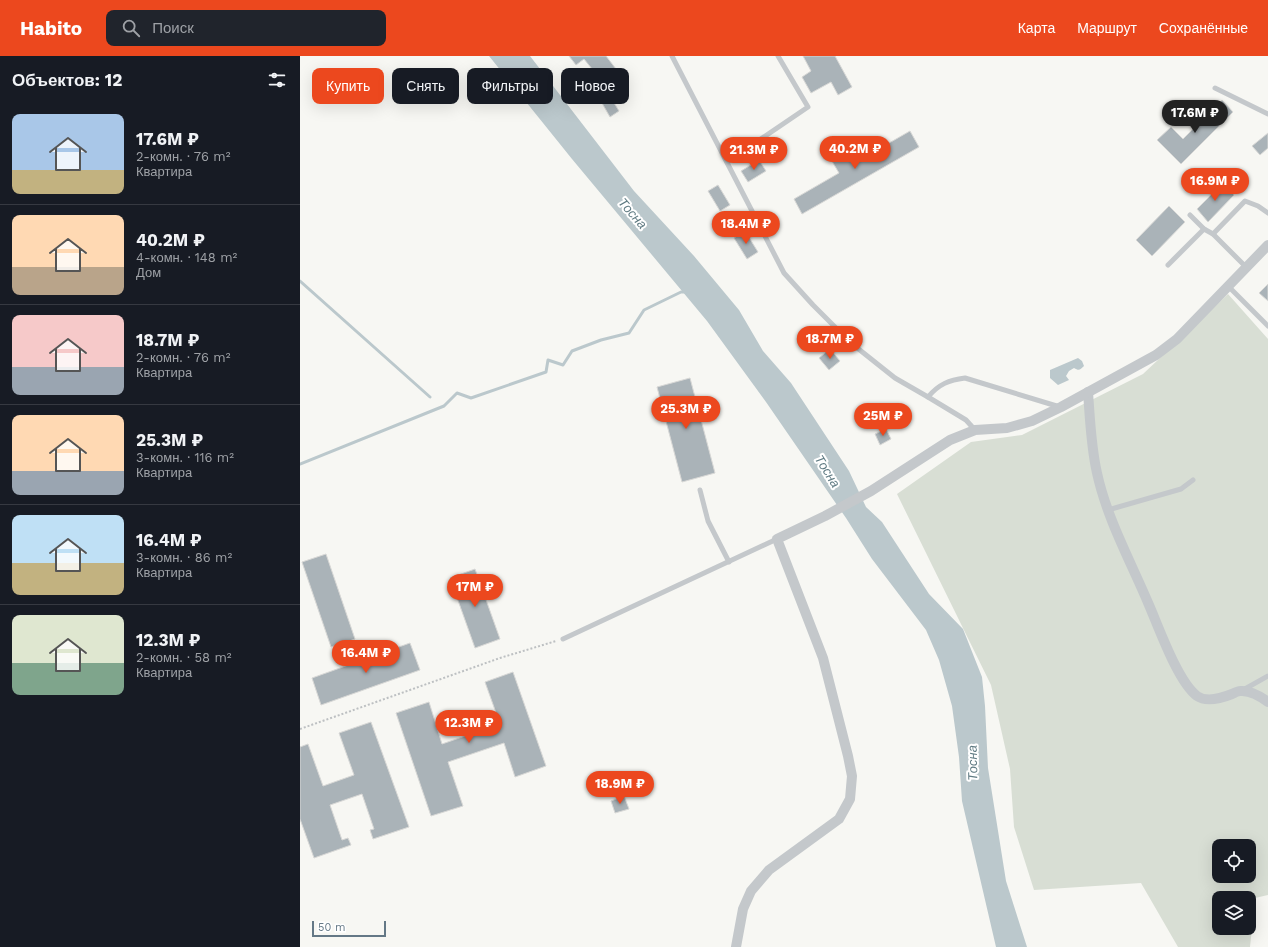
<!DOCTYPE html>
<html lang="ru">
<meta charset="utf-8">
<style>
:root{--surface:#171b24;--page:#20242c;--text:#f1f3f6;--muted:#9ea1a6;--line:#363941;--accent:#ec481e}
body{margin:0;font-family:"Work Sans",sans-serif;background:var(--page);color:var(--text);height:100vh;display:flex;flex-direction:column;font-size:15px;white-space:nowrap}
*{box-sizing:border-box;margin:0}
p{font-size:13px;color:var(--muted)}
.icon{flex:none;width:22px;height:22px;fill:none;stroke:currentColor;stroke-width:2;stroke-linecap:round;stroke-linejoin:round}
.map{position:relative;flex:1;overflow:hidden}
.details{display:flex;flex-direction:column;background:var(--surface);width:300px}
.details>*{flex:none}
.banner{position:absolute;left:12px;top:12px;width:380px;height:36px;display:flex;gap:8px}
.tools{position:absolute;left:912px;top:783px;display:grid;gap:8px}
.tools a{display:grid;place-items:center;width:44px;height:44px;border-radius:8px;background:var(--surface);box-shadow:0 4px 16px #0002;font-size:20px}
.scale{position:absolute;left:12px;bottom:10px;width:74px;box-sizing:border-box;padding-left:4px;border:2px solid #647886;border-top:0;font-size:11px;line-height:14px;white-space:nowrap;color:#647886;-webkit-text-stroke:3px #fff;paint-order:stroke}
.price{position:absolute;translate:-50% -34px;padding:0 9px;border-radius:14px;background:var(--accent);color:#fff;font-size:13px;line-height:26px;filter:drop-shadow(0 1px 2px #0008)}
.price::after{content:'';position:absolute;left:50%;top:24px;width:12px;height:9px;margin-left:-6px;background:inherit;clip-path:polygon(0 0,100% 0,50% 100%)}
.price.active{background:#222;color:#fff}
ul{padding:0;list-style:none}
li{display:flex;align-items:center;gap:12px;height:100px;padding:0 12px}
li+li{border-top:1px solid var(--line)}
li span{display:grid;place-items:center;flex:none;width:112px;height:80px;border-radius:8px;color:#555}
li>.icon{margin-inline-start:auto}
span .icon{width:48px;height:48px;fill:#fffc;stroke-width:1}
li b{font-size:17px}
h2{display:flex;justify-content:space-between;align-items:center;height:48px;padding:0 12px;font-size:17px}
.chip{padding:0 14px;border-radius:8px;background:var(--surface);box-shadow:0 4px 16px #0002;font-size:14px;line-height:36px}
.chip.active{background:var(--accent);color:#fff}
header{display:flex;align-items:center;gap:24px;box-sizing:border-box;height:56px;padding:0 20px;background:var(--accent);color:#fff}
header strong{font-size:19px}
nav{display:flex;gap:22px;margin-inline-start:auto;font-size:14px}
.search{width:280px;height:36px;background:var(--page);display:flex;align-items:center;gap:10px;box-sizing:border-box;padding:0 14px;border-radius:8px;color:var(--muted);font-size:15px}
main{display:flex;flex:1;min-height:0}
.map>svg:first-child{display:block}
</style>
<header>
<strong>Habito</strong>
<div class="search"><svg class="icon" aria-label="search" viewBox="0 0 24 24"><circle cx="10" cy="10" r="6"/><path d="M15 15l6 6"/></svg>Поиск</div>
<nav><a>Карта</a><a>Маршрут</a><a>Сохранённые</a></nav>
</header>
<main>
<section class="details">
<h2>Объектов: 12<svg class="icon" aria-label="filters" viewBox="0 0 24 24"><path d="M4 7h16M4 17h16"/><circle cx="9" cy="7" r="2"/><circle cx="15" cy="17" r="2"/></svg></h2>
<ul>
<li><span style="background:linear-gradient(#a9c7e8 70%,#c2b280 0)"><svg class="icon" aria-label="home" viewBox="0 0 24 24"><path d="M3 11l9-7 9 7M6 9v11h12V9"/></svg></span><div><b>17.6M ₽</b><p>2-комн. · 76 m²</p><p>Квартира</p></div></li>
<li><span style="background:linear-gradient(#ffd9b3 65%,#b9a48a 0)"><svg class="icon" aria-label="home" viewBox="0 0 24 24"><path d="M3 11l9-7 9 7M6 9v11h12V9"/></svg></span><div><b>40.2M ₽</b><p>4-комн. · 148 m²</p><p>Дом</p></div></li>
<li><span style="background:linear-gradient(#f6c9c9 65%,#9aa5b1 0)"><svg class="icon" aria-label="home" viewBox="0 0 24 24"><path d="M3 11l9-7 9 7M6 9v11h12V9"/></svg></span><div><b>18.7M ₽</b><p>2-комн. · 76 m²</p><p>Квартира</p></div></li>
<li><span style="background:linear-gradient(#ffd9b3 70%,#9aa5b1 0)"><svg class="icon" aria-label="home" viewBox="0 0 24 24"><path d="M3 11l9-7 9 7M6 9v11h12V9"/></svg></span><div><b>25.3M ₽</b><p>3-комн. · 116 m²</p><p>Квартира</p></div></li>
<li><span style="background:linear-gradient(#bfe0f5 60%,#c2b280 0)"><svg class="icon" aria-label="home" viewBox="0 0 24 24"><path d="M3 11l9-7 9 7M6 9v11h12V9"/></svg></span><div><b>16.4M ₽</b><p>3-комн. · 86 m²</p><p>Квартира</p></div></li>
<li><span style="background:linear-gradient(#dfe7d0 60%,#7fa58c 0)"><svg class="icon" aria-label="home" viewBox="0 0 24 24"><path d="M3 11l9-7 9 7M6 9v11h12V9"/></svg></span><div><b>12.3M ₽</b><p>2-комн. · 58 m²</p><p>Квартира</p></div></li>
</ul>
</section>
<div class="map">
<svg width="968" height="891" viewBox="0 0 968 891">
<rect width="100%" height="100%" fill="#f7f7f3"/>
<path fill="#d8ded4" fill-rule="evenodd" d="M928,238L968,283V839L955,842L950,891H878L841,827L734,834L714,771L710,713L691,629L597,438L671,386L722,379L843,318ZM919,790H949V820H919ZM919,842H949V872H919Z"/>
<g fill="#bbc8cc">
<path d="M189,0H230L334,135L394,200L439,254L463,295L491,327L549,415L566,451L582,466L629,538L663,573L682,621L685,650L688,712L706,825L727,891H696L662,745L659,701L652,650L639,604L626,574L572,503L546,462L466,346L407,265L272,103Z"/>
<path d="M778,302L782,305L784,310C780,314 779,315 774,312L769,315L766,320L769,324L758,329L750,322V314Z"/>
</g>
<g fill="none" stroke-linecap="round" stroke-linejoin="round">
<g stroke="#bbc8cc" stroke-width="3">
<path d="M0,225L130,341"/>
<path d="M0,408L144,350L157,337L171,342L246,316L248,304L263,309L272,295L301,284L329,277L344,254L381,236H386"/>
</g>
</g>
<g fill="#aab3b8" stroke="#d8d8d6">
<path d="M269,0H306L316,13L301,24L284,3L276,9Z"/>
<path d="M503,0H535L552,31L538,39L531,26L511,37L502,21L511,15Z"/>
<path d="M311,42L319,55L310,61L302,47Z"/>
<path d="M922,44L933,56L881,108L857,84L871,71L883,83Z"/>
<path d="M610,75L619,91L502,158L494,143L539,117L526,95L534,90L539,98L555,89L563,102Z"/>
<path d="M968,77V92L960,99L952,90Z"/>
<path d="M459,104L466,115L448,126L441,115Z"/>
<path d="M923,127L934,139L908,166L897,153Z"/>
<path d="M418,129L430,149L420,155L408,135Z"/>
<path d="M869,150L885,166L852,200L836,184Z"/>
<path d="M445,175L458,196L447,203L434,182Z"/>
<path d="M968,228V245L959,237Z"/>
<path d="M530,293L540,305L529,314L519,302Z"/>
<path d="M390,322L415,417L382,426L357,331Z"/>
<path d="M586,373L591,383L580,389L575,378Z"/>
<path d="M26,498L55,583L31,591L2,506Z"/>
<path d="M175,513L200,583L175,592L150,522Z"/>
<path d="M110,587L120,614L21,649L12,622Z"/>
<path d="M213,616L246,710L215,721L204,687L148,706L163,750L131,760L96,657L129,646L142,688L200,668L185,626Z"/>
<path d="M71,666L109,771L73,783L70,774L74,773L62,738L30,749L42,784L48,782L51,789L14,802L0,763V691L8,688L23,730L54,719L39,677Z"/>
<path d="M324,740L329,753L315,757L311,745Z"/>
</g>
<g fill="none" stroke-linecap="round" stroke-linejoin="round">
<path stroke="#bdc0c2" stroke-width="2" stroke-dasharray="2 2" stroke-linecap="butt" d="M0,673L200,602L256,585"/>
<g stroke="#c4c8cb" stroke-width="5">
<path d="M372,0L484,217L513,249L551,287L595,322L628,341C639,328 649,324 665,322L760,351"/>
<path d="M915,32L968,58"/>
<path d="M427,106L508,51L478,0"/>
<path d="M890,159L904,173L913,178L947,212"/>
<path d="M913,178L945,145L958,150L968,157"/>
<path d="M868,209L904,173"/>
<path d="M929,231L968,270"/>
<path d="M628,341L666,364L675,374"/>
<path d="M400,434L408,465L429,506"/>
<path d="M808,454L881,433L893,424"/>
<path d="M263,583L477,483"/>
<path d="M943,634L968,620"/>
</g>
<g stroke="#c4c8cb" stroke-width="10">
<path d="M788,336C790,363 791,391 797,417C807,463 831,506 849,549C859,572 878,626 897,640C907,647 922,642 932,638C934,637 938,635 940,635C950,634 960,640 968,646"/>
<path d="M436,891L443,853L451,835L469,814L539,763L550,743L552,720L548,700L523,602L477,483L525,460L571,435L650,384L675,374L707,372L732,365L761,351L856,299L877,283L968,189"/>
</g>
</g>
<g text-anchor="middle" stroke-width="4" stroke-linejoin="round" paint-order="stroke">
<g font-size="13" font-style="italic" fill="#5f7a82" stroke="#fff">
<text transform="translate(333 157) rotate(49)" y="5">Тосна</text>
<text transform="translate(528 415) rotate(58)" y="5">Тосна</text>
<text transform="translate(672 707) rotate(-91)" y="5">Тосна</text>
</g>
</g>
</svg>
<div class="tools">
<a><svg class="icon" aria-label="locate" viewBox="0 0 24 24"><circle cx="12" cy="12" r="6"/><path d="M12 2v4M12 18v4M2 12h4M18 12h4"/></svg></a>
<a><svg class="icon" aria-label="layers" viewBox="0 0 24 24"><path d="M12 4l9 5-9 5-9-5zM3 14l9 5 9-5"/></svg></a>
</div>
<div class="scale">50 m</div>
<b class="price active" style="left:895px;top:78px">17.6M ₽</b>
<b class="price" style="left:555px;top:114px">40.2M ₽</b>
<b class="price" style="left:454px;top:115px">21.3M ₽</b>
<b class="price" style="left:915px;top:146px">16.9M ₽</b>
<b class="price" style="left:446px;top:189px">18.4M ₽</b>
<b class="price" style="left:530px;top:304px">18.7M ₽</b>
<b class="price" style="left:386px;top:374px">25.3M ₽</b>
<b class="price" style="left:583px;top:381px">25M ₽</b>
<b class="price" style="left:175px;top:552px">17M ₽</b>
<b class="price" style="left:66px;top:618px">16.4M ₽</b>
<b class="price" style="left:169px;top:688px">12.3M ₽</b>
<b class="price" style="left:320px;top:749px">18.9M ₽</b>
<div class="banner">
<a class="chip active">Купить</a>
<a class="chip">Снять</a>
<a class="chip">Фильтры</a>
<a class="chip">Новое</a>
</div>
</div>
</main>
